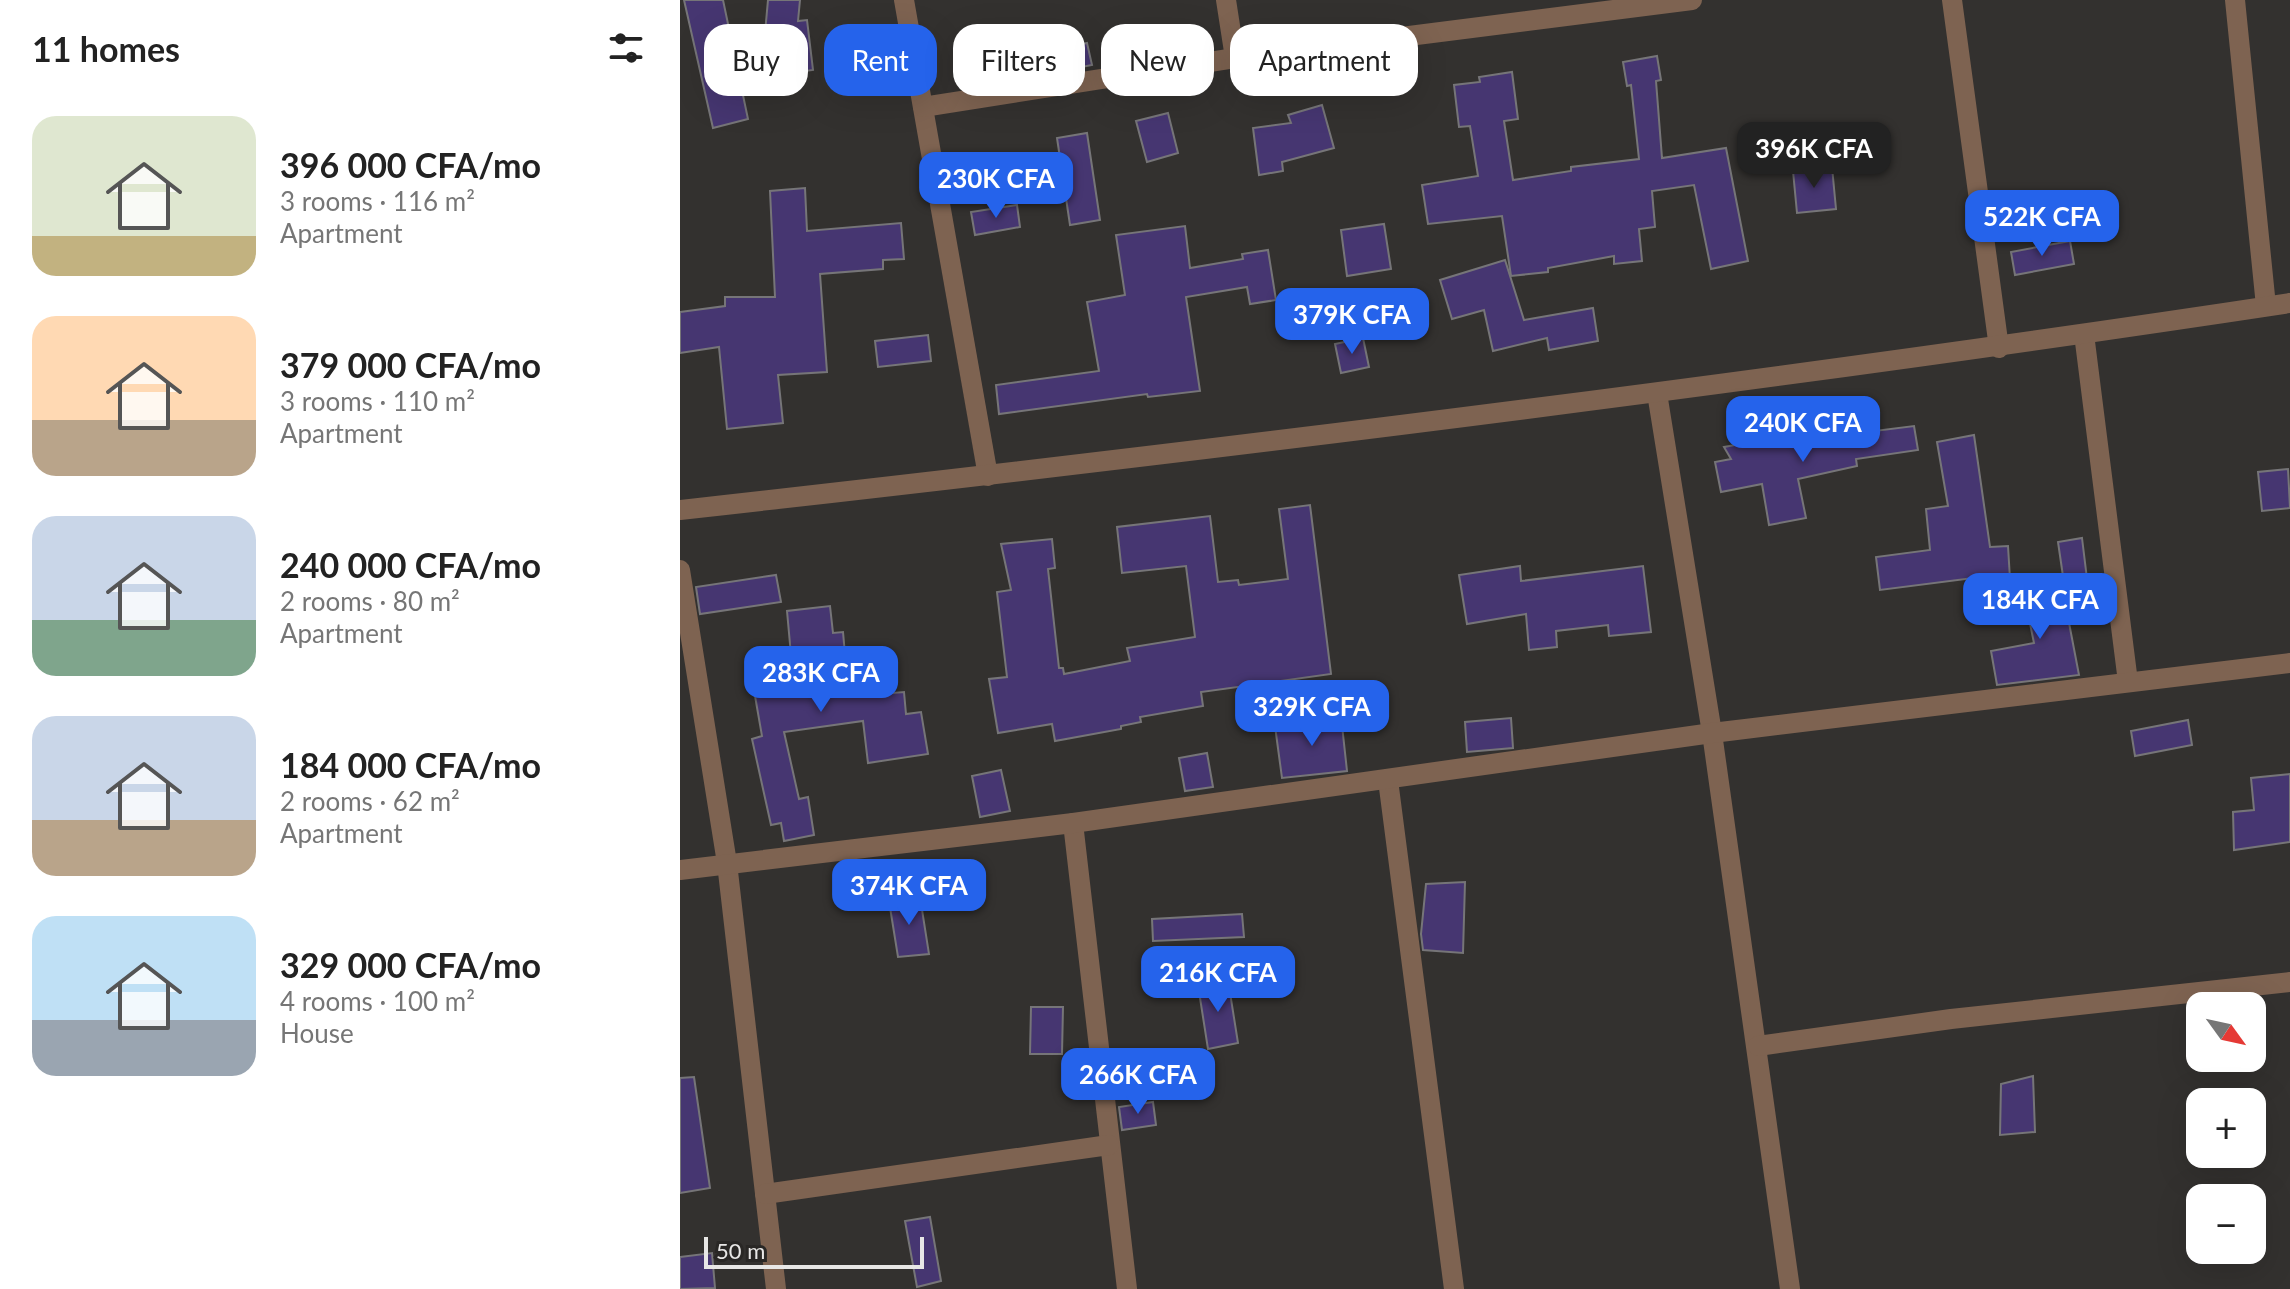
<!DOCTYPE html>
<meta charset="utf-8">
<style>
:root{--surface:#fff;--page:#f6f6f6;--text:#222;--muted:#767676;--accent:#2563eb}
body{margin:0;font-family:Lato,sans-serif;background:var(--page);color:var(--text);height:100vh;display:flex;flex-direction:column;font-size:30px;white-space:nowrap}
*{box-sizing:border-box;margin:0}
p{font-size:26px;color:var(--muted)}
.icon{flex:none;width:44px;height:44px;fill:none;stroke:currentColor;stroke-width:2;stroke-linecap:round;stroke-linejoin:round}
.map{position:relative;flex:1;overflow:hidden}
.details{display:flex;flex-direction:column;background:var(--surface);width:680px}
.details>*{flex:none}
.guide{position:absolute;left:24px;top:24px;width:760px;height:72px;display:flex;gap:16px}
.needle{width:52px;rotate:123deg}
.tools{position:absolute;left:1506px;top:992px;display:grid;gap:16px}
.tools a{display:grid;place-items:center;width:80px;height:80px;border-radius:16px;background:var(--surface);box-shadow:0 8px 32px #0002;font-size:40px}
.scale{position:absolute;left:24px;bottom:20px;width:220px;box-sizing:border-box;padding-left:8px;border:4px solid #e8e7e6;border-top:0;font-size:22px;line-height:28px;white-space:nowrap;color:#e8e7e6;-webkit-text-stroke:6px #292725;paint-order:stroke}
.price{position:absolute;translate:-50% -68px;padding:0 18px;border-radius:16px;background:var(--accent);color:#fff;font-size:26px;line-height:52px;filter:drop-shadow(0 2px 4px #0008)}
.price::after{content:'';position:absolute;left:50%;top:48px;width:24px;height:18px;margin-left:-12px;background:inherit;clip-path:polygon(0 0,100% 0,50% 100%)}
.price.selected{background:#222;color:#fff}
ul{padding:0;list-style:none}
li{display:flex;align-items:center;gap:24px;height:200px;padding:0 32px}
li span{display:grid;place-items:center;flex:none;width:224px;height:160px;border-radius:24px;color:#555}
li>.icon{margin-inline-start:auto}
span .icon{width:96px;height:96px;fill:#fffc;stroke-width:1}
li b{font-size:34px}
h2{display:flex;justify-content:space-between;align-items:center;height:96px;padding:0 32px;font-size:34px}
.chip{padding:0 28px;border-radius:24px;background:var(--surface);box-shadow:0 8px 32px #0002;font-size:28px;line-height:72px}
.chip.selected{background:var(--accent);color:#fff}
main{display:flex;flex:1;min-height:0}
.map>svg:first-child{display:block}
</style>
<main>
<section class="details">
<h2>11 homes<svg class="icon" aria-label="filters" viewBox="0 0 24 24"><path d="M4 7h16M4 17h16"/><circle cx="9" cy="7" r="2"/><circle cx="15" cy="17" r="2"/></svg></h2>
<ul>
<li><span style="background:linear-gradient(#dfe7d0 75%,#c2b280 0)"><svg class="icon" aria-label="home" viewBox="0 0 24 24"><path d="M3 11l9-7 9 7M6 9v11h12V9"/></svg></span><div><b>396 000 CFA/mo</b><p>3 rooms · 116 m²</p><p>Apartment</p></div></li>
<li><span style="background:linear-gradient(#ffd9b3 65%,#b9a48a 0)"><svg class="icon" aria-label="home" viewBox="0 0 24 24"><path d="M3 11l9-7 9 7M6 9v11h12V9"/></svg></span><div><b>379 000 CFA/mo</b><p>3 rooms · 110 m²</p><p>Apartment</p></div></li>
<li><span style="background:linear-gradient(#c9d6e8 65%,#7fa58c 0)"><svg class="icon" aria-label="home" viewBox="0 0 24 24"><path d="M3 11l9-7 9 7M6 9v11h12V9"/></svg></span><div><b>240 000 CFA/mo</b><p>2 rooms · 80 m²</p><p>Apartment</p></div></li>
<li><span style="background:linear-gradient(#c9d6e8 65%,#b9a48a 0)"><svg class="icon" aria-label="home" viewBox="0 0 24 24"><path d="M3 11l9-7 9 7M6 9v11h12V9"/></svg></span><div><b>184 000 CFA/mo</b><p>2 rooms · 62 m²</p><p>Apartment</p></div></li>
<li><span style="background:linear-gradient(#bfe0f5 65%,#9aa5b1 0)"><svg class="icon" aria-label="home" viewBox="0 0 24 24"><path d="M3 11l9-7 9 7M6 9v11h12V9"/></svg></span><div><b>329 000 CFA/mo</b><p>4 rooms · 100 m²</p><p>House</p></div></li>
</ul>
</section>
<div class="map">
<svg width="1610" height="1289" viewBox="0 0 1610 1289">
<rect width="100%" height="100%" fill="#33312f"/>
<g fill="#463671" stroke="#767578" stroke-width="2">
<path d="M4,0H43L68,119L33,128Z"/>
<path d="M88,0H120L118,21L127,20L133,70L81,77Z"/>
<path d="M407,43L412,65L380,71L376,50Z"/>
<path d="M977,56L981,80L976,81L982,158L1046,148L1068,261L1031,269L1014,185L972,191L975,227L959,229L962,261L934,264V256L868,268V272L831,276L822,216L748,224L742,185L798,176L790,126L779,127L774,85L800,82L799,77L832,72L838,119L824,121L833,180L891,171V167L959,159L951,85L947,86L943,62Z"/>
<path d="M642,105L654,148L602,162L603,171L579,175L573,128L611,123L608,115Z"/>
<path d="M488,113L498,153L467,162L456,121Z"/>
<path d="M407,133L420,220L390,225L377,138Z"/>
<path d="M1152,167L1156,209L1117,213L1113,171Z"/>
<path d="M125,188L127,231L221,223L224,259L203,260V269L140,274L147,372L98,375L103,423L47,429L39,347L0,353V312L45,306V297H95L90,191Z"/>
<path d="M337,205L340,227L295,235L291,212Z"/>
<path d="M704,224L711,269L667,276L661,230Z"/>
<path d="M505,226L510,268L563,259L562,254L588,250L596,300L570,304L567,287L506,297L520,391L468,397L467,394L319,414L316,385L419,371L407,302L445,295L436,235Z"/>
<path d="M1390,241L1394,264L1335,275L1331,252Z"/>
<path d="M825,260L844,320L913,308L918,341L869,350L867,338L813,351L804,310L772,319L760,280Z"/>
<path d="M248,335L251,361L198,367L195,341Z"/>
<path d="M683,338L689,367L661,373L655,344Z"/>
<path d="M1234,426L1238,450L1176,459L1177,466L1118,479L1126,518L1089,525L1082,484L1041,492L1035,462L1051,459L1044,447L1110,435L1112,444L1170,430L1171,434Z"/>
<path d="M1294,435L1310,547L1328,546L1330,579L1306,581L1301,577L1200,590L1196,557L1250,550L1246,509L1268,506L1257,442Z"/>
<path d="M1608,469L1610,508L1582,511L1578,472Z"/>
<path d="M630,505L651,674L521,692L523,706L460,717L461,722L441,726V729L375,741L372,724L318,733L309,679L327,677L317,592L331,590L321,544L372,539L375,568L368,569L379,668H383L384,674L450,661L447,648L515,637L506,566L442,573L437,527L530,516L538,582L558,580L559,585L608,579L599,509Z"/>
<path d="M1402,538L1407,579L1384,583L1378,542Z"/>
<path d="M840,566L841,581L963,566L971,632L929,636L928,625L876,631L877,647L849,650L846,614L787,624L779,575Z"/>
<path d="M96,575L101,602L20,614L16,587Z"/>
<path d="M1381,581L1399,675L1317,685L1311,651L1354,643L1343,589Z"/>
<path d="M150,606L153,633L163,632L167,677L174,676L176,696L224,692L226,714L241,712L248,754L188,763L183,721L104,732L119,799L128,797L134,835L104,841L101,823L91,825L72,739L82,736L71,673L112,666L107,611Z"/>
<path d="M661,716L667,771L602,778L595,726Z"/>
<path d="M831,718L833,748L787,752L785,722Z"/>
<path d="M1508,720L1512,745L1455,756L1451,731Z"/>
<path d="M527,753L533,787L505,791L499,758Z"/>
<path d="M321,770L330,811L300,817L292,776Z"/>
<path d="M1610,774V842L1554,850L1553,812L1574,810L1571,778Z"/>
<path d="M785,882L783,953L743,950L741,934L746,884Z"/>
<path d="M240,897L249,954L218,957L209,901Z"/>
<path d="M562,914L564,937L473,941L472,919Z"/>
<path d="M589,952L591,977L548,980L545,957Z"/>
<path d="M548,980L558,1043L528,1049L518,985Z"/>
<path d="M351,1007H383L382,1054H350Z"/>
<path d="M1353,1076L1355,1132L1320,1135L1321,1084Z"/>
<path d="M14,1077L30,1188L0,1193V1078Z"/>
<path d="M473,1102L476,1125L442,1130L439,1107Z"/>
<path d="M250,1217L261,1281L237,1287L225,1221Z"/>
<path d="M32,1253L35,1288L0,1289V1257Z"/>
</g>
<g fill="none" stroke-linecap="round" stroke-linejoin="round">
<g stroke="#7e6351" stroke-width="20">
<path d="M224,0L308,476"/>
<path d="M546,0L555,58"/>
<path d="M1272,0L1319,348"/>
<path d="M1555,0L1586,306"/>
<path d="M243,107L555,58L1012,0"/>
<path d="M1404,334L1448,682"/>
<path d="M977,393L1032,733L1110,1289"/>
<path d="M0,510C538,450 1075,384 1610,303"/>
<path d="M0,570L47,863L96,1289"/>
<path d="M708,780L774,1289"/>
<path d="M393,823L447,1289"/>
<path d="M0,870L393,823L1032,733L1610,663"/>
<path d="M1078,1046L1271,1019L1610,982"/>
<path d="M85,1194L429,1145"/>
</g>
</g>
</svg>
<div class="tools">
<a><svg class="needle" viewBox="-14 -14 28 28"><path d="M0-13l5 13h-10z" fill="#e53935"/><path d="M0 13l5-13h-10z" fill="#767676"/></svg></a>
<a>+</a>
<a>−</a>
</div>
<div class="scale">50 m</div>
<b class="price selected" style="left:1134px;top:190px">396K CFA</b>
<b class="price" style="left:316px;top:220px">230K CFA</b>
<b class="price" style="left:1362px;top:258px">522K CFA</b>
<b class="price" style="left:672px;top:356px">379K CFA</b>
<b class="price" style="left:1123px;top:464px">240K CFA</b>
<b class="price" style="left:1360px;top:641px">184K CFA</b>
<b class="price" style="left:141px;top:714px">283K CFA</b>
<b class="price" style="left:632px;top:748px">329K CFA</b>
<b class="price" style="left:229px;top:927px">374K CFA</b>
<b class="price" style="left:538px;top:1014px">216K CFA</b>
<b class="price" style="left:458px;top:1116px">266K CFA</b>
<div class="guide">
<a class="chip">Buy</a>
<a class="chip selected">Rent</a>
<a class="chip">Filters</a>
<a class="chip">New</a>
<a class="chip">Apartment</a>
</div>
</div>
</main>
